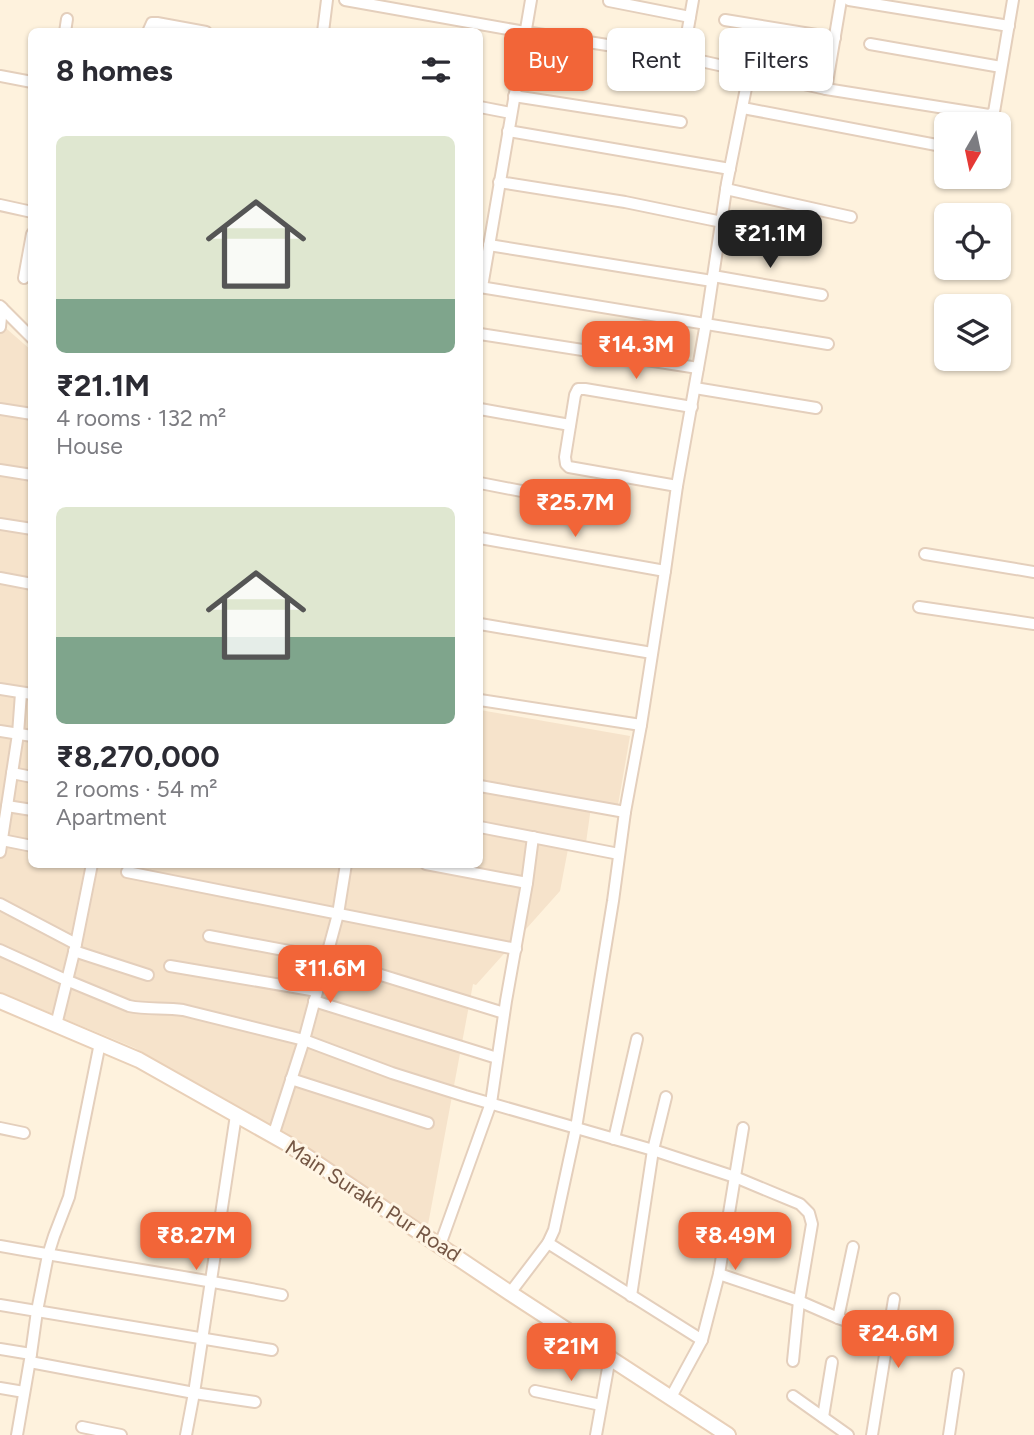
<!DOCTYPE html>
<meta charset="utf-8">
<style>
:root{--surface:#fff;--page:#f7f7f7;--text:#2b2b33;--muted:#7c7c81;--accent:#f26538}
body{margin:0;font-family:Figtree,sans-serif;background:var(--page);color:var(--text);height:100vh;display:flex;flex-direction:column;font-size:26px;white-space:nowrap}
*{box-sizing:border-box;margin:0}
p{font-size:23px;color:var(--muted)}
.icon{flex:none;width:38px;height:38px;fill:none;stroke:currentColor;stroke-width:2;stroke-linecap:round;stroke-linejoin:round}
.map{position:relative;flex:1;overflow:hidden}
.side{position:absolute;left:28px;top:28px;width:455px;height:840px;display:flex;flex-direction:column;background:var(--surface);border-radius:10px;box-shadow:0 2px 5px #0004}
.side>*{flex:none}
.banner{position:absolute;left:504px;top:28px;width:424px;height:63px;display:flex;gap:14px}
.needle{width:46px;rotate:189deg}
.buttons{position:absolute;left:934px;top:112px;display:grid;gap:14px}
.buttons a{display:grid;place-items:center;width:77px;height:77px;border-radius:10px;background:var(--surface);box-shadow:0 2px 5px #0004;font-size:35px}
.price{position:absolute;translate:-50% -60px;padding:0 16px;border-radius:14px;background:var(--accent);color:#fff;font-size:23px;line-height:46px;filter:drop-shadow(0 2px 4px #0008)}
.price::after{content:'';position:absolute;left:50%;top:42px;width:21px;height:16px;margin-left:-10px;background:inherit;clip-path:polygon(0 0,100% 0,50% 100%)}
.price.on{background:#222;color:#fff}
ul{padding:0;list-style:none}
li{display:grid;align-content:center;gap:14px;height:371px;padding:0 28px}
li span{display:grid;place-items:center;height:217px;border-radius:10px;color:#555}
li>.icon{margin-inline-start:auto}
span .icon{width:126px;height:126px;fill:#fffc;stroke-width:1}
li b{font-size:30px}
h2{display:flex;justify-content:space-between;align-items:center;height:84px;padding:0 28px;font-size:30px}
.tag{padding:0 24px;border-radius:10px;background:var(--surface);box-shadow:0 2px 5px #0004;font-size:24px;line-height:63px}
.tag.on{background:var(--accent);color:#fff}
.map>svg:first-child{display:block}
</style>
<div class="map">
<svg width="1034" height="1435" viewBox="0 0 1034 1435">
<rect width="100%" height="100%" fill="#fef2dd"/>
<path fill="#f6e3cb" d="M0,323L31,350L32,864H480V710L630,736L617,811L591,807L585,850L568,849L560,891L476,985L473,984L427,1230L135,1048L0,992Z"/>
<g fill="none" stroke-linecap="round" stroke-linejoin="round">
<defs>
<g id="street">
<path d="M345,0L525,32L683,57L826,89L989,115L994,112L1013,0"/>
<path d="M849,0L1009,26"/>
<path d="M609,1L690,17"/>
<path d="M725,20L835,38"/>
<path d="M65,32L67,19"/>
<path d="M148,32L152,23H157L206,32"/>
<path d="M323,32L327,0"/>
<path d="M870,44L1001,67"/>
<path d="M683,57L693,0"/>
<path d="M0,76L32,82"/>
<path d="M826,89L841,0"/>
<path d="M514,96L681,122"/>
<path d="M480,107L511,113"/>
<path d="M743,108L947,147"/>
<path d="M508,131L730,169"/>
<path d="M499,182L625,202L722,222"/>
<path d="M726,189L851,217"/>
<path d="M0,205L32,212"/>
<path d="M489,245L712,281"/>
<path d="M713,276L822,295"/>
<path d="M24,278L32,234"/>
<path d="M480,287L828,344"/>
<path d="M482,287L531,0"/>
<path d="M0,306L32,338"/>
<path d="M0,327L2,308"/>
<path d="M480,334L698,368"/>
<path d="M695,388L816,408"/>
<path d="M0,409L32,414"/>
<path d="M480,409L570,425"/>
<path d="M0,470L32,475"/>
<path d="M480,483L537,494"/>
<path d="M677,486L569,467L566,464L565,457L575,395L578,389H585L692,407"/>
<path d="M0,524L32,529"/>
<path d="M480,538L665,571"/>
<path d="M925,554L1034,572"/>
<path d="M0,578L32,584"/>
<path d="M919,607L1034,624"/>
<path d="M480,624L652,653"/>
<path d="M0,689L32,694"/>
<path d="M480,700L641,725"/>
<path d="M0,731L32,736"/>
<path d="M12,773L32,777"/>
<path d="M480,786L625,812"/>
<path d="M7,806L32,810"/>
<path d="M480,827L619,854"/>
<path d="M2,840L32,846"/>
<path d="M0,852L18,734L21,693"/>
<path d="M426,864L527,883"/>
<path d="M127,872L516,949"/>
<path d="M0,904L76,944"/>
<path d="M209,936L326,958L504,1013"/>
<path d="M0,950L66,980L129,1006C147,1010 165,1007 183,1010L304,1040L392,1073L465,1096L653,1150L735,1177L800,1204L809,1213L812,1224L799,1301L793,1361"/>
<path d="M74,951L148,975"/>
<path d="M170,966L317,991"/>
<path d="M314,1001L497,1058"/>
<path d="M56,1025L76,944L92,864"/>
<path d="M291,1079L428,1123"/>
<path d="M0,1128L24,1133"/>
<path d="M273,1136L304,1040L338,914L346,864"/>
<path d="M614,1139L637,1039"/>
<path d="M548,1243L702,1340"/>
<path d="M440,1245L491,1103L506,1001L527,883L533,837"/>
<path d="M0,1246C94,1263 188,1276 282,1295"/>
<path d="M719,1274L799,1301L838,1318L888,1335"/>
<path d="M510,1293L548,1243L554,1230L576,1128L613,901L625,812L641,725L665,571L677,486L706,323L727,183L749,73"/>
<path d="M631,1296L653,1150L666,1097"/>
<path d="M0,1305L272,1350"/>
<path d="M838,1318L853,1247"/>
<path d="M0,1349L31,1354"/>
<path d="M30,1362L194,1393L255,1402"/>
<path d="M0,1388L24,1392"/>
<path d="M535,1391L601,1405"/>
<path d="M793,1396L848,1435"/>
<path d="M671,1397L702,1340L719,1274L743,1128"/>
<path d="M823,1417L832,1362"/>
<path d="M82,1427L121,1435"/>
<path d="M17,1435L31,1354L37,1311L48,1255L54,1236L69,1197L100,1043"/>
<path d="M186,1435L194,1393L236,1115"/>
<path d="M596,1435L610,1357"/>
<path d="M872,1435L894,1299"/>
<path d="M949,1435L958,1374"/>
</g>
<path id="secondary" d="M0,1001L139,1060L288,1144L510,1293L728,1435"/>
</defs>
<use href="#street" stroke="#e4cfbc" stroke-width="14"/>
<use href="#secondary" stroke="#e9d0b8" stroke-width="18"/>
<use href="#street" stroke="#fff" stroke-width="10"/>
<use href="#secondary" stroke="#fff" stroke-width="14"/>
</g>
<g text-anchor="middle" stroke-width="6" stroke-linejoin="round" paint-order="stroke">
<g font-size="21" fill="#745644" stroke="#fff5e4">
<text transform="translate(373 1201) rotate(33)" y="7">Main Surakh Pur Road</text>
</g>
</g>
</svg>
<div class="buttons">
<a><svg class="needle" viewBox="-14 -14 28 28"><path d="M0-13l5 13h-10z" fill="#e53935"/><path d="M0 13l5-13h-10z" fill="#7c7c81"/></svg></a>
<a><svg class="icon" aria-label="locate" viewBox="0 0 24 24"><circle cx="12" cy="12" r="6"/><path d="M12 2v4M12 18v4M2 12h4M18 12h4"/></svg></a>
<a><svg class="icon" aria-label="layers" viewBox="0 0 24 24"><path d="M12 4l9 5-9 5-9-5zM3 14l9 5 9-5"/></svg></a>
</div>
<b class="price on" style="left:770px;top:270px">₹21.1M</b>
<b class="price" style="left:636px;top:381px">₹14.3M</b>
<b class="price" style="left:575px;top:539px">₹25.7M</b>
<b class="price" style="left:330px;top:1005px">₹11.6M</b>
<b class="price" style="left:196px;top:1272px">₹8.27M</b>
<b class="price" style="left:735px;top:1272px">₹8.49M</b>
<b class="price" style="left:898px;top:1370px">₹24.6M</b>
<b class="price" style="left:571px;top:1383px">₹21M</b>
<div class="banner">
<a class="tag on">Buy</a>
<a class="tag">Rent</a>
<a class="tag">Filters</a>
</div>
<section class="side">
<h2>8 homes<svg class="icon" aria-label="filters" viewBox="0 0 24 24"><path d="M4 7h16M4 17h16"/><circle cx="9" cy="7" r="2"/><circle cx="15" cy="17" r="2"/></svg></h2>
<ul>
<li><span style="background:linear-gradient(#dfe7d0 75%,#7fa58c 0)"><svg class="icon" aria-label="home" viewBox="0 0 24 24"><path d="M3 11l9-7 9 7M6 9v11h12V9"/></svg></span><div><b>₹21.1M</b><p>4 rooms · 132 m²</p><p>House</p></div></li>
<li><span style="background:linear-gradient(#dfe7d0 60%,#7fa58c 0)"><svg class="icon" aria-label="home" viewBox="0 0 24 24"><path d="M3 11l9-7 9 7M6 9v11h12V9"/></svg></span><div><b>₹8,270,000</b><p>2 rooms · 54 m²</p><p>Apartment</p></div></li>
</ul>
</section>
</div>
